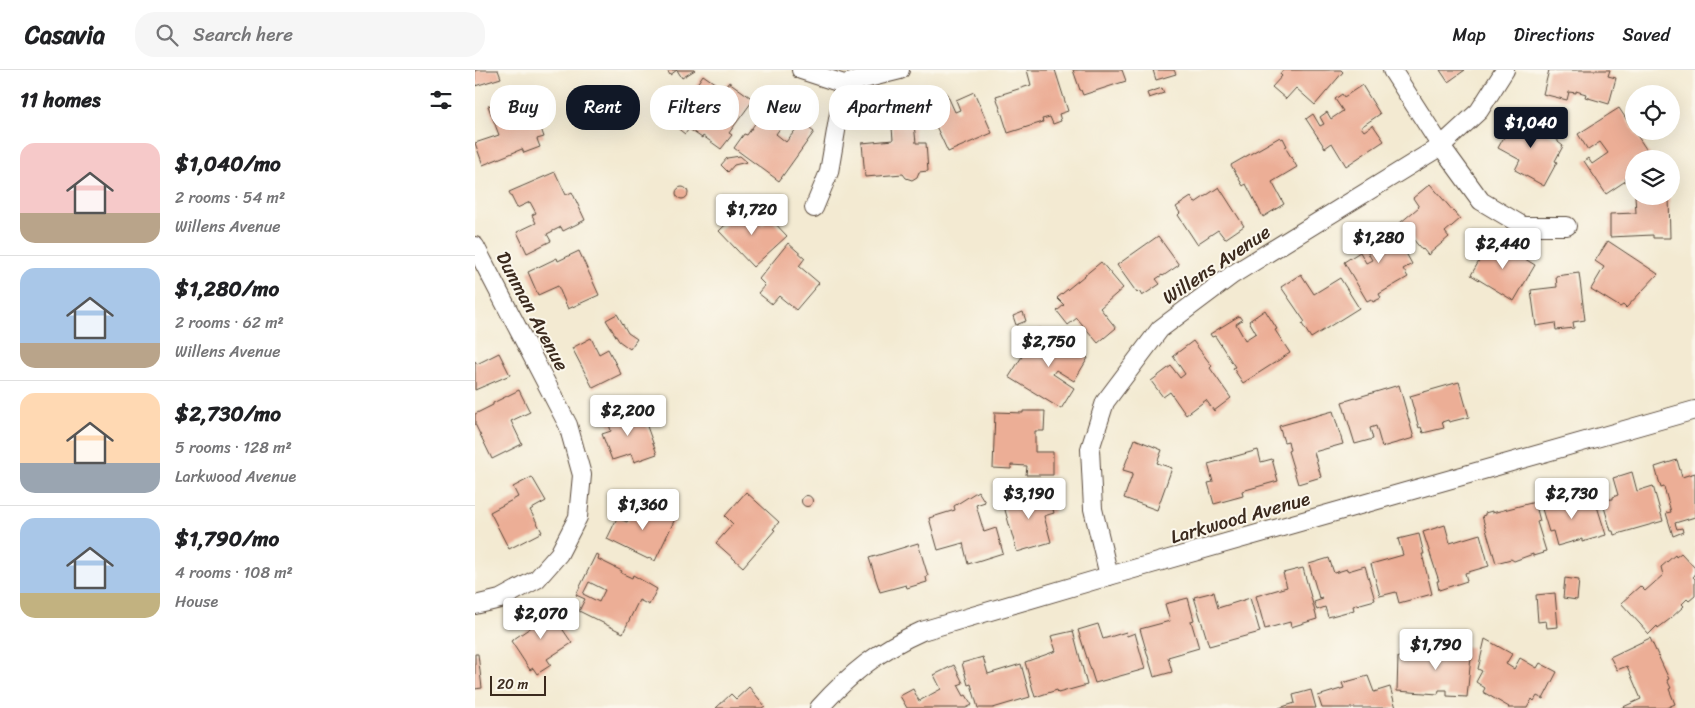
<!DOCTYPE html>
<meta charset="utf-8">
<style>
:root{--surface:#fff;--page:#f6f6f6;--text:#202124;--muted:#757577;--line:#e0e0e0;--accent:#111827}
body{margin:0;font-family:Sriracha,sans-serif;background:var(--page);color:var(--text);height:100vh;display:flex;flex-direction:column;font-size:19px;white-space:nowrap}
*{box-sizing:border-box;margin:0}
p{font-size:16px;color:var(--muted)}
.icon{flex:none;width:28px;height:28px;fill:none;stroke:currentColor;stroke-width:2;stroke-linecap:round;stroke-linejoin:round}
.map{position:relative;flex:1;overflow:hidden}
.panel{display:flex;flex-direction:column;background:var(--surface);width:475px}
.panel>*{flex:none}
.guide{position:absolute;left:15px;top:15px;width:475px;height:45px;display:flex;gap:10px}
.tools{position:absolute;left:1150px;top:15px;display:grid;gap:10px}
.tools a{display:grid;place-items:center;width:55px;height:55px;border-radius:50%;background:var(--surface);box-shadow:0 5px 20px #0002;font-size:25px}
.scale{position:absolute;left:15px;bottom:12px;width:56px;box-sizing:border-box;padding-left:5px;border:2px solid #3b2a1e;border-top:0;font-size:14px;line-height:18px;white-space:nowrap;color:#3b2a1e;-webkit-text-stroke:4px #fbf7ec;paint-order:stroke}
.price{position:absolute;translate:-50% -42px;padding:0 11px;border-radius:5px;background:#fff;color:#222;font-size:16px;line-height:32px;filter:drop-shadow(0 1px 2px #0008)}
.price::after{content:'';position:absolute;left:50%;top:30px;width:15px;height:11px;margin-left:-8px;background:inherit;clip-path:polygon(0 0,100% 0,50% 100%)}
.price.active{background:var(--accent);color:#fff}
ul{padding:0;list-style:none}
li{display:flex;align-items:center;gap:15px;height:125px;padding:0 20px}
li+li{border-top:1px solid var(--line)}
li span{display:grid;place-items:center;flex:none;width:140px;height:100px;border-radius:15px;color:#555}
li>.icon{margin-inline-start:auto}
span .icon{width:60px;height:60px;fill:#fffc;stroke-width:1}
li b{font-size:21px}
h2{display:flex;justify-content:space-between;align-items:center;height:60px;padding:0 20px;font-size:21px}
.pill{padding:0 18px;border-radius:20px;background:var(--surface);box-shadow:0 5px 20px #0002;font-size:18px;line-height:45px}
.pill.active{background:var(--accent);color:#fff}
header{display:flex;align-items:center;gap:30px;box-sizing:border-box;height:70px;padding:0 25px;background:var(--surface);border-bottom:1px solid var(--line)}
header strong{font-size:24px}
nav{display:flex;gap:28px;margin-inline-start:auto;font-size:18px}
.search{width:350px;height:45px;background:var(--page);display:flex;align-items:center;gap:12px;box-sizing:border-box;padding:0 18px;border-radius:20px;color:var(--muted);font-size:19px}
main{display:flex;flex:1;min-height:0}
.map>svg:first-child{display:block}
</style>
<header>
<strong>Casavia</strong>
<div class="search"><svg class="icon" aria-label="search" viewBox="0 0 24 24"><circle cx="10" cy="10" r="6"/><path d="M15 15l6 6"/></svg>Search here</div>
<nav><a>Map</a><a>Directions</a><a>Saved</a></nav>
</header>
<main>
<section class="panel">
<h2>11 homes<svg class="icon" aria-label="filters" viewBox="0 0 24 24"><path d="M4 7h16M4 17h16"/><circle cx="9" cy="7" r="2"/><circle cx="15" cy="17" r="2"/></svg></h2>
<ul>
<li><span style="background:linear-gradient(#f6c9c9 70%,#b9a48a 0)"><svg class="icon" aria-label="home" viewBox="0 0 24 24"><path d="M3 11l9-7 9 7M6 9v11h12V9"/></svg></span><div><b>$1,040/mo</b><p>2 rooms · 54 m²</p><p>Willens Avenue</p></div></li>
<li><span style="background:linear-gradient(#a9c7e8 75%,#b9a48a 0)"><svg class="icon" aria-label="home" viewBox="0 0 24 24"><path d="M3 11l9-7 9 7M6 9v11h12V9"/></svg></span><div><b>$1,280/mo</b><p>2 rooms · 62 m²</p><p>Willens Avenue</p></div></li>
<li><span style="background:linear-gradient(#ffd9b3 70%,#9aa5b1 0)"><svg class="icon" aria-label="home" viewBox="0 0 24 24"><path d="M3 11l9-7 9 7M6 9v11h12V9"/></svg></span><div><b>$2,730/mo</b><p>5 rooms · 128 m²</p><p>Larkwood Avenue</p></div></li>
<li><span style="background:linear-gradient(#a9c7e8 75%,#c2b280 0)"><svg class="icon" aria-label="home" viewBox="0 0 24 24"><path d="M3 11l9-7 9 7M6 9v11h12V9"/></svg></span><div><b>$1,790/mo</b><p>4 rooms · 108 m²</p><p>House</p></div></li>
</ul>
</section>
<div class="map">
<svg width="1220" height="638" viewBox="0 0 1220 638">
<rect width="100%" height="100%" fill="#fbf7ec"/>
<filter id="ink" filterUnits="userSpaceOnUse"><feTurbulence type="fractalNoise" baseFrequency=".02" numOctaves="2"/><feDisplacementMap in="SourceGraphic" scale="10" xChannelSelector="R" yChannelSelector="G"/><feConvolveMatrix kernelMatrix="1 2 1 2 8 2 1 2 1" color-interpolation-filters="sRGB"/></filter>
<filter id="wash" filterUnits="userSpaceOnUse"><feTurbulence type="fractalNoise" baseFrequency=".0096" numOctaves="4" result="noise"/><feDisplacementMap in="SourceGraphic" scale="20" xChannelSelector="R" yChannelSelector="G"/><feGaussianBlur stdDeviation="1.12" result="paint"/><feColorMatrix in="noise" values="0 0 0 0 0 0 0 0 0 0 0 0 0 0 0 0 0 1.4 0 .05"/><feComposite in="paint" operator="in"/></filter>
<g filter="url(#wash)">
<rect width="100%" height="100%" fill="#f3ead2"/>
<g id="blocks">
<g fill="#ecae96" fill-rule="evenodd">
<path d="M0,0H23L26,8L0,16Z"/>
<path d="M192,0H220L207,8L202,0L195,5Z"/>
<path d="M552,0H580L593,41L584,44L586,51L578,54L575,47L567,49L568,52L533,63L521,26L556,15Z"/>
<path d="M598,0H647L651,11L608,25L606,20H605Z"/>
<path d="M678,0H699L701,4L681,10Z"/>
<path d="M808,0H866L868,2L840,35L821,18L811,29L797,17L807,6L805,4Z"/>
<path d="M965,0H990L973,12Z"/>
<path d="M1074,0H1135L1133,6L1141,8L1134,34L1110,27L1111,24L1101,21V23L1094,22L1092,30L1068,24Z"/>
<path d="M228,5L244,16L235,28L246,35L257,20L251,16L254,12L282,32L280,35L276,33L254,63L257,65L246,79L228,66L227,68L214,59L210,64L197,54L203,46L201,45Z"/>
<path d="M887,15L905,44L886,57L889,61L898,55L909,71L871,96L857,73L850,78L831,49L838,44L845,56L849,54L845,47L852,42L856,49L868,41L860,29L867,24L869,27Z"/>
<path d="M687,18L689,23L674,28L672,23Z"/>
<path d="M471,22L480,42L485,40L481,30L499,22L517,63L473,82L460,54L458,55L448,32Z"/>
<path d="M46,24L55,50L62,47L69,67L62,69L65,77L49,83L47,79L8,95L0,73L24,65L13,36Z"/>
<path d="M296,31L339,62L304,111L259,78L269,64L272,65ZM311,50L322,58L311,72L301,64Z"/>
<path d="M1144,38L1175,85L1170,89H1159V103L1150,109L1152,110L1131,124L1109,91L1113,88L1117,94L1133,83L1125,72L1113,80L1103,64Z"/>
<path d="M438,44L441,73H451L453,101L444,102L442,107L437,110L431,108L428,104L390,107L387,73L418,70L416,45Z"/>
<path d="M1044,44L1067,56L1065,60L1083,70V72L1088,76L1080,91L1082,92L1069,116L1040,100L1045,90L1023,78L1040,47L1042,48Z"/>
<path d="M805,67L806,69L808,68L812,76L810,77L822,97L797,112L809,134L788,147L771,114L768,116L756,95Z"/>
<path d="M265,86L272,92L259,95L253,102L246,95L252,88Z"/>
<path d="M80,102L91,125L97,122L110,150L88,161L86,157L72,164L76,171L52,183L42,162L61,153L57,145L61,143L55,132L42,138L34,122Z"/>
<path d="M955,114L985,149L970,162L974,167L953,185L948,179L947,180L925,153L944,137L938,128Z"/>
<circle cx="207" cy="123" r="6"/>
<path d="M744,117L769,156L750,169L743,160L722,174L703,145L705,143L701,137L716,127L720,133Z"/>
<path d="M1160,126H1194L1195,168H1178V165L1135,167V144L1161,143Z"/>
<path d="M270,136L288,155L295,148L312,166L278,197L244,161Z"/>
<path d="M915,154L937,194L928,199L933,207L904,224L906,228L898,232L896,229L892,231L869,192L885,182L891,193L897,190L886,171Z"/>
<path d="M683,166L704,195L688,206L687,205L681,209L685,214L667,226L664,221L662,223L642,195Z"/>
<path d="M1017,169L1060,195L1039,231L996,205Z"/>
<path d="M1133,171L1183,204L1151,238L1148,235L1145,237L1116,219L1129,197L1120,191Z"/>
<path d="M313,173L330,188L324,196L344,213L321,240L304,226L297,234L283,223L290,215L284,209Z"/>
<path d="M104,181L124,225L93,239L83,216L63,225L53,202L82,188L83,191Z"/>
<path d="M626,192L648,218L625,238L641,258L623,273L602,248L593,255L582,241L589,235L582,228Z"/>
<path d="M1104,203L1110,250L1098,252L1099,258L1081,260L1080,253L1061,256L1056,220L1082,217L1081,206Z"/>
<path d="M826,204L839,224L865,208L884,238L836,268L827,254L830,252L806,217Z"/>
<path d="M790,240L802,259L800,260L815,283L768,313L758,298L760,297L740,266L737,267L735,264L764,246L767,250L761,254L770,270L781,263L774,251Z"/>
<path d="M548,242L551,251L541,255L538,246Z"/>
<path d="M142,244L153,263L162,269L155,279L144,271L131,250Z"/>
<path d="M565,258L591,276L592,274L613,288L599,311L581,300L578,304L599,318L586,339L534,307Z"/>
<path d="M116,268L124,284L133,279L146,304L118,318L97,278Z"/>
<path d="M718,271L737,296L735,298L756,328L739,341L731,330L711,345L695,322L688,327L676,311L696,296L705,308L710,304L698,286Z"/>
<path d="M24,283L35,305L0,320V291L2,294Z"/>
<path d="M984,312L994,347L974,352L973,350L967,352L969,358L948,363L946,357L944,358L935,326Z"/>
<path d="M924,315L939,368L907,377L901,356L895,358L898,369L880,374L867,332Z"/>
<path d="M44,320L55,342L36,351L47,374L17,389L0,354V344L18,335V333Z"/>
<path d="M152,337L157,352L169,348L182,384L159,392L156,384L137,390L127,364L136,361L131,344Z"/>
<path d="M548,341H570L569,361H560V382H578V405H551L552,396L536,395V399L518,398L520,342L548,343Z"/>
<path d="M858,341L868,374L839,382L846,407L823,414L813,381L815,380L813,371L809,372L804,356Z"/>
<path d="M660,369L687,380L682,393L697,398L682,440L649,428L658,403L648,400Z"/>
<path d="M783,380L786,392L797,389L803,411L767,421L768,426L739,434L733,413L738,412L733,394Z"/>
<path d="M1202,390L1207,407L1220,403V447L1200,453L1202,459L1207,458L1208,462L1198,466L1191,443L1196,442L1189,417L1186,418L1180,397Z"/>
<path d="M1157,402L1162,421L1178,416L1188,451L1139,465L1138,461H1136L1127,430L1138,429V427L1143,425L1138,408Z"/>
<path d="M57,407L71,431L55,440L67,462L34,479L15,442L43,427L38,417Z"/>
<path d="M503,421L510,432L501,435L509,462L521,458L528,483L493,494L488,473L463,480L454,448L480,440L479,436Z"/>
<path d="M573,421L579,443L569,446L576,472L542,482L528,433Z"/>
<path d="M271,422L304,452L298,459L300,460L268,497L241,473L258,454L250,446Z"/>
<path d="M1086,422L1090,438L1117,432V434L1121,433L1131,465L1107,472V469L1082,476L1078,461L1074,462L1064,429Z"/>
<circle cx="332" cy="431" r="5.5"/>
<path d="M163,429L195,445L194,447L200,449L180,491L174,488L173,489L132,469L142,448L152,452Z"/>
<path d="M1060,432L1065,451L1062,452L1071,481L1067,482L1068,483L1058,486V484L1039,491L1036,489L1021,493L1007,446L1010,445V443L1017,441V443Z"/>
<path d="M970,455L975,473L1005,464L1014,496L990,503L992,511L964,520L962,511H964L948,462Z"/>
<path d="M944,464L949,484H947L957,524L924,533L921,522L905,526L896,494L928,485L923,469Z"/>
<path d="M443,473L453,506L451,507L452,512L432,518L431,515L405,522L394,488Z"/>
<path d="M1206,483L1220,498V505L1218,507L1220,509V526L1214,531L1212,529L1207,534L1209,536L1195,549L1183,558L1182,556L1174,564L1146,533L1165,516L1170,521L1188,505L1186,497L1200,485L1201,487Z"/>
<path d="M121,484L124,486L123,489L147,501L146,503L157,508L158,505L182,519L174,535L164,530L148,563L104,541L110,529L101,525ZM114,512L130,520L124,532L108,524Z"/>
<path d="M854,488L859,503L872,499L873,501L890,496L900,530L878,536L879,540L853,547L850,537L842,540L839,532L848,529L847,527L844,528L834,494Z"/>
<path d="M828,498L842,549L816,557L815,552L790,559L781,526L812,517L808,503Z"/>
<path d="M1090,508L1104,510L1102,530L1088,528Z"/>
<path d="M739,522L743,538L775,528L785,562L734,576L719,527Z"/>
<path d="M1080,523L1083,557L1072,558L1071,551L1063,552L1061,525Z"/>
<path d="M713,528L719,550L716,551L724,578L693,587L697,602L679,607L665,559L695,551L690,534Z"/>
<path d="M71,535L97,573L72,589L76,595L62,604L58,598L55,600L36,571L58,556L52,547Z"/>
<path d="M623,554L628,569L651,562L652,566L660,563L670,599L620,613L603,560Z"/>
<path d="M598,561L612,615L583,623L582,620L560,627L550,592L581,581L576,566Z"/>
<path d="M1175,568L1194,609L1192,610L1196,618L1194,619L1200,634L1191,638H1146L1166,629L1152,596L1142,600L1135,587Z"/>
<path d="M1010,569L1037,584L1031,594L1039,599L1045,588L1062,598L1065,593L1082,602L1068,629L1062,626L1059,631L1057,629L1052,638H1033L1034,637L1008,622L1010,618L1001,612L1007,601L1003,599Z"/>
<path d="M949,574L997,577L992,627L972,626V620H964L963,624L922,621L923,587H925V580L939,581V588L948,589Z"/>
<path d="M0,584H3L7,618L0,619Z"/>
<path d="M508,587L513,604L546,594L555,627L518,638H503L496,614L493,615L487,593Z"/>
<path d="M479,595L488,613L483,615L489,626L491,625L497,635L491,638H432L425,626L438,619L444,631L466,619L459,605Z"/>
<path d="M893,606L899,622L915,617L921,638H847L843,626L869,618L867,613Z"/>
<path d="M274,617L290,636L287,638H241L256,624L261,629Z"/>
<path d="M836,620L841,638H804L820,633L818,625Z"/>
</g>
</g>
</g>
<g filter="url(#ink)">
<use href="#blocks" fill-opacity="0" stroke="#574739" stroke-width="1"/>
<g fill="none" stroke-linecap="round" stroke-linejoin="round">
<defs>
<g id="minor">
<path d="M326,0L369,14L425,0"/>
<path d="M917,0L966,76L1006,131L1048,156H1092"/>
<path d="M339,138L354,102L369,14"/>
<path d="M0,176L93,355L107,405L103,447L84,484L62,509L25,529L0,535"/>
<path d="M634,506L618,439L615,379L630,332L685,259L757,205L966,76L1004,41L1030,0"/>
<path d="M344,638C376,603 404,580 447,561L634,506L1220,340"/>
</g>
</defs>
<use href="#minor" stroke="#574739" stroke-width="20"/>
<use href="#minor" stroke="#fff" stroke-width="18"/>
</g>
</g>
<g text-anchor="middle" stroke-width="4" stroke-linejoin="round" paint-order="stroke">
<g font-size="19" fill="#3b2a1e" stroke="#fbf7ec">
<text transform="translate(741 194) rotate(-34)" y="7">Willens Avenue</text>
<text transform="translate(58 241) rotate(62)" y="7">Dunman Avenue</text>
<text transform="translate(765 447) rotate(-16)" y="7">Larkwood Avenue</text>
</g>
</g>
</svg>
<div class="tools">
<a><svg class="icon" aria-label="locate" viewBox="0 0 24 24"><circle cx="12" cy="12" r="6"/><path d="M12 2v4M12 18v4M2 12h4M18 12h4"/></svg></a>
<a><svg class="icon" aria-label="layers" viewBox="0 0 24 24"><path d="M12 4l9 5-9 5-9-5zM3 14l9 5 9-5"/></svg></a>
</div>
<div class="scale">20 m</div>
<b class="price active" style="left:1056px;top:79px">$1,040</b>
<b class="price" style="left:277px;top:166px">$1,720</b>
<b class="price" style="left:904px;top:194px">$1,280</b>
<b class="price" style="left:1028px;top:200px">$2,440</b>
<b class="price" style="left:574px;top:298px">$2,750</b>
<b class="price" style="left:153px;top:367px">$2,200</b>
<b class="price" style="left:554px;top:450px">$3,190</b>
<b class="price" style="left:1097px;top:450px">$2,730</b>
<b class="price" style="left:168px;top:461px">$1,360</b>
<b class="price" style="left:66px;top:570px">$2,070</b>
<b class="price" style="left:961px;top:601px">$1,790</b>
<div class="guide">
<a class="pill">Buy</a>
<a class="pill active">Rent</a>
<a class="pill">Filters</a>
<a class="pill">New</a>
<a class="pill">Apartment</a>
</div>
</div>
</main>
